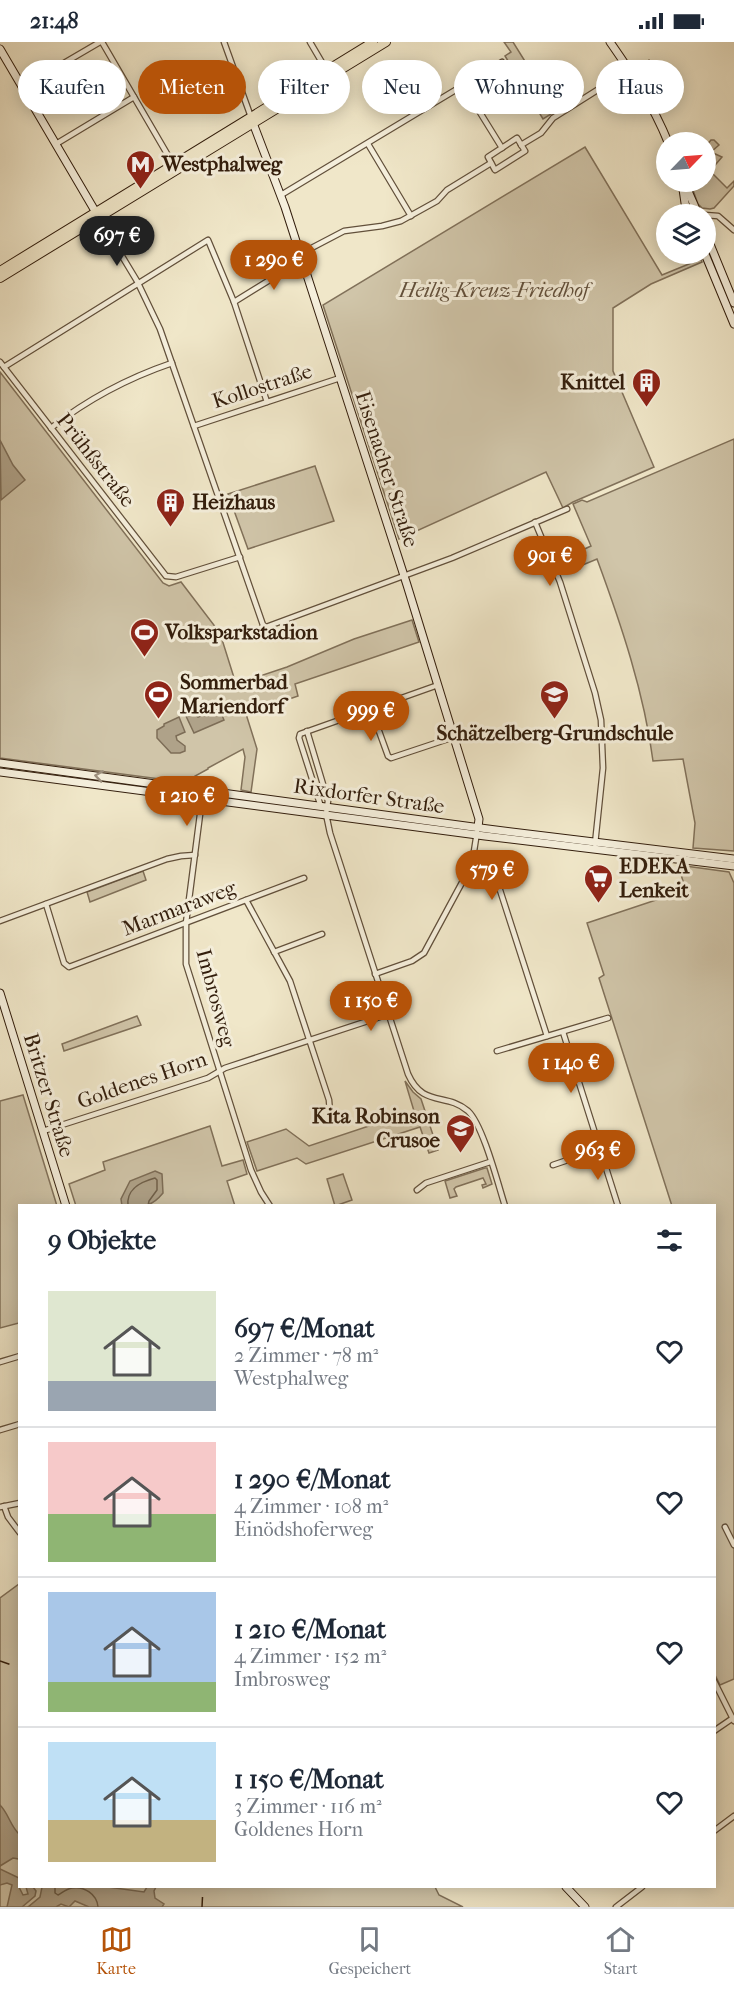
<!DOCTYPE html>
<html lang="de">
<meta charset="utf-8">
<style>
:root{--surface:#fff;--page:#f6f6f7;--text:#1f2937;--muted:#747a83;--line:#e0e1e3;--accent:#b45309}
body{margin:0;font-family:"IM FELL French Canon",serif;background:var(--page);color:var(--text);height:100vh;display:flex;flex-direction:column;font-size:22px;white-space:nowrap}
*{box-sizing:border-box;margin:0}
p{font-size:20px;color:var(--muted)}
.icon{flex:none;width:33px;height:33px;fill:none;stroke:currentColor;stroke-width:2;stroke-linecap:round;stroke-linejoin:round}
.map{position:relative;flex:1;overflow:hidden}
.details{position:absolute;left:18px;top:1162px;width:698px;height:684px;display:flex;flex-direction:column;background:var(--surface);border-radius:0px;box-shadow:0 3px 15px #0003}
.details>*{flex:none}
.top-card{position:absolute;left:18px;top:18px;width:699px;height:54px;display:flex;gap:12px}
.needle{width:39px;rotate:65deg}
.tools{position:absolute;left:656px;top:90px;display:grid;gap:12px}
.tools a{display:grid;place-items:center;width:60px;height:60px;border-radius:50%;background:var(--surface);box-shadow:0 3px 15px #0003;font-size:30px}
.price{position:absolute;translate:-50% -51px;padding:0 14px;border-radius:21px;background:var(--accent);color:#fff;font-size:20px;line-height:39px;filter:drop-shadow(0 2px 3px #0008)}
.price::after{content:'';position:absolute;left:50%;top:36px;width:18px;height:14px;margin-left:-9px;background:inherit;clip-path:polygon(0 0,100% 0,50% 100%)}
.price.current{background:#222;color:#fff}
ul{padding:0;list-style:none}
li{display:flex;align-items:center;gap:18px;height:150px;padding:0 30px}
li+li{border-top:2px solid var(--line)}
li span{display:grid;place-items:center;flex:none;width:168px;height:120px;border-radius:0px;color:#555}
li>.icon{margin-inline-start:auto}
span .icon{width:72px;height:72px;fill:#fffc;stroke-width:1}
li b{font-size:26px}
h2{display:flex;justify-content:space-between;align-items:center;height:72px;padding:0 30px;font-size:26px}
.chip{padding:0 21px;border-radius:27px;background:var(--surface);box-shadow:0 3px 15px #0003;font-size:21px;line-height:54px}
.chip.current{background:var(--accent);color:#fff}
.status{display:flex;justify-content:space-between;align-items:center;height:42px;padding:0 30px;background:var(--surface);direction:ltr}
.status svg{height:16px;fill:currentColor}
.tabs{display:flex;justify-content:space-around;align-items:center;height:84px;border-top:2px solid var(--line);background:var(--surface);font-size:16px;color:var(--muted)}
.tabs a{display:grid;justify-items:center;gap:3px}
.tabs .current{color:var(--accent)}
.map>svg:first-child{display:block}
</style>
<div class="status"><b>21:48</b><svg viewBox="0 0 49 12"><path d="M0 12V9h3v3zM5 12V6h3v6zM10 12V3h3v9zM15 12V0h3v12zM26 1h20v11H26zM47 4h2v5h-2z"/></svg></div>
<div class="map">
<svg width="734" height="1865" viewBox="0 0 734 1865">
<rect width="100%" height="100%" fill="#f0e7c9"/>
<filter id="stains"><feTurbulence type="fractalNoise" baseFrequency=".00333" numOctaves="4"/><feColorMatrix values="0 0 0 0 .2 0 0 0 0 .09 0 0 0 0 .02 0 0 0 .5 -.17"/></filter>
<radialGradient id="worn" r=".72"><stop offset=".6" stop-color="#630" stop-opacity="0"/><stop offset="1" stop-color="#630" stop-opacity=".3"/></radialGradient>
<g fill="#d0c5a9" stroke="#81715a" stroke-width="1.5">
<path d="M504,0H513L556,69L543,77L505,14L511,10Z"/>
<path d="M649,18L667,37L654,51L637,29Z"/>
<path d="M711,98H714L719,103L711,110L722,115L710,129L727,146L734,139V144L714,166L710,167L702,166L698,162L690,140H705V105Z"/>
<path d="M585,105L662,233L701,217L702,220L651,242L613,266V329L654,425L573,460L563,466L546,430L399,497L323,263Z"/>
<path d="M0,330L163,541L169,544L181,540L220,591L236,642L287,625L354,597L412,578L419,600L295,642L298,654L246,672L257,707L251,750L241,748L245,715L243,707L208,726V727L195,734L198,742L0,716Z"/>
<path d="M734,397V809L693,806L695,781L683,717L653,719C644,650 621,582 597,517L561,532L556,520L591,504L573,462L582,458L587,460Z"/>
<path d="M315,424L334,479L248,507L228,452Z"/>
<path d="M678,823L729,830L734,841V1637L720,1643L714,1631V1164H672L599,936L604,933L587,881L683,849L680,840L683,839Z"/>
<path d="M143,829L146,838L90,860L87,850Z"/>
<path d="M137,974L141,983L64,1009L62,1002Z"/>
<path d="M405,1039L413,1050L421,1057L438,1108L429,1111L420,1085L306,1122L297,1116L257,1129L247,1100L286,1087L309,1104L414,1069Z"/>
<path d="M23,1053L57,1164H20L19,1281L0,1286V1059Z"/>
<path d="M210,1084L222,1124L243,1118L247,1132L227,1139L235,1164H76L69,1142L105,1128L103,1120Z"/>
<path d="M485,1126H487L492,1142L483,1146L482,1143L486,1142L483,1136L456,1145L454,1147L457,1154L450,1156L445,1139Z"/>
<path d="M343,1132L352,1158L335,1164L327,1137Z"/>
<path d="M19,1542L20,1845H435L439,1853L463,1865H0V1556Z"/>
</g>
<g fill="#afa289" stroke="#7d6d57" stroke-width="1.5">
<path d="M0,398L13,423L25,438L1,458Z"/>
<path d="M219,666L224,678L194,691L185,672L190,668L198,675Z"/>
<path d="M179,675L185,690L176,694L177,698L185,704V709L180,711H171L157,696V688L164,684V682Z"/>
<path d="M155,1129L162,1132L163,1151C150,1167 142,1164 122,1164L121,1157L130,1139Z"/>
<path d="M0,1763C9,1772 10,1784 20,1793L19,1817L13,1816L0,1824Z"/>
<path d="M0,1827L19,1836V1845L23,1853L28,1852L26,1845H33L36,1849L35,1854L22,1865H7L12,1843L7,1841L0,1843Z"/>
<path d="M42,1845H108L144,1850L147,1845H156L154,1849L155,1856L164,1862L162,1865H89L75,1859L69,1865L61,1862L56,1865H28L40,1855Z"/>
</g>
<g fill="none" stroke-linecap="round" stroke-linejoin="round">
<g stroke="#70604a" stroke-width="1.5">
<path d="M128,1164C126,1147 140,1140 155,1136L157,1138V1148L149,1159L148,1164"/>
<path d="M55,1845V1851L58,1853C62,1851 66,1847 72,1846C84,1844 97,1852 98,1865"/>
</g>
<defs>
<g id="street">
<path d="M102,0L173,122"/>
<path d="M224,0L251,75"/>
<path d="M310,0L327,29"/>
<path d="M463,43L502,106"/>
<path d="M23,45L100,0"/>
<path d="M517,96L525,109L495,128L488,115Z"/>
<path d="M56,102L134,55"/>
<path d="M368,102L411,174"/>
<path d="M521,103L541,91L553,76L629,28"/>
<path d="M281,153L502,20"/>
<path d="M705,173L718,174L734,188"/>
<path d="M99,176L137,239L160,287L263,583L266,585L452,516L567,467"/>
<path d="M300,212L344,189L382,184L401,179L437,159L447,148L491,121"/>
<path d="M234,260L302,218"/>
<path d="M0,320L166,534L176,535L240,515"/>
<path d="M4,325L208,198L234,260L267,360"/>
<path d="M194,384L340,336"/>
<path d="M51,386C88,357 128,336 172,321"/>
<path d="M535,480L560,540L595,651L601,678L603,726L595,802"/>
<path d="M371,667L388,714L391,716L454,695"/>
<path d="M307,689L328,759L326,772L330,791L408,1032C423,1066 446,1050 468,1069C483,1083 498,1142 505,1164"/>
<path d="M202,757L186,881V922L251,1128L261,1150L270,1164"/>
<path d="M321,765L299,696L300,692L438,643"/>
<path d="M472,822L491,833L499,845L547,994"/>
<path d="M246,858L290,939L329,1058L330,1072"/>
<path d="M46,862L64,921L69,925L304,836"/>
<path d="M0,879L167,817L181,814L195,813"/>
<path d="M274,910L322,892"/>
<path d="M375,932L412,919L424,911L472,822L477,790"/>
<path d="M563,990L618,1164"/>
<path d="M497,1009L608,976"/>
<path d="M43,1089L208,1036L225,1026L389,972"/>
<path d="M553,1123L600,1107"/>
<path d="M417,1148L426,1141L490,1120"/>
<path d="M0,1320L20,1314"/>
<path d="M0,1388L20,1382"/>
<path d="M4,1464L8,1475L20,1491"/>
<path d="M0,1465L20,1461"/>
<path d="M725,1485L734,1503"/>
<path d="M714,1639L734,1679"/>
<path d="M714,1689L733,1676"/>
<path d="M714,1789L734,1774"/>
<path d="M616,1865L642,1845"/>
</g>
<g id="secondary">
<path d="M610,0C633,33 653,63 668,100"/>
<path d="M0,7L98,174"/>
<path d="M253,81L285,165L407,543L479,777L478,785"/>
<path d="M682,140L685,161L689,172"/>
<path d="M684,140L698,172"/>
<path d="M705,190L734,261"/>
<path d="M705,212L734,282"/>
<path d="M0,721L488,787L734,817"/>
<path d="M0,730L485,794L734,824"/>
<path d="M0,951L66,1164"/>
<path d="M566,1845L585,1865"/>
</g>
<g id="primary">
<path d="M0,229L373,0"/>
<path d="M0,236L386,0"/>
</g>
</defs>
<use href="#street" stroke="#62503b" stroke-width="7"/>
<use href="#secondary" stroke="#321d0c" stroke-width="9"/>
<use href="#primary" stroke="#321d0c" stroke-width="10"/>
<use href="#street" stroke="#f5efdc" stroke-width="4.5"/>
<use href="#secondary" stroke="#f5efdc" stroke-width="7"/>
<use href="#primary" stroke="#f0e7c9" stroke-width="8"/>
<g stroke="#321d0c" stroke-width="1.5" stroke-dasharray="10 10" stroke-linecap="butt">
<path d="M0,1619L20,1626"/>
<path d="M202,1865L203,1845"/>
</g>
</g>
<defs><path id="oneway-chevron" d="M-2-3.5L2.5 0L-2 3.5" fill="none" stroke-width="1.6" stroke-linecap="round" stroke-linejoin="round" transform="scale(1.5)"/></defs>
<use stroke="#9d907e" href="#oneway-chevron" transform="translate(99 734) rotate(-172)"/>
<defs>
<symbol id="metro-pin" viewBox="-11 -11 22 30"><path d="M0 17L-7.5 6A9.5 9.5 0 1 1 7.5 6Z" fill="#8f2418" stroke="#f5efdc"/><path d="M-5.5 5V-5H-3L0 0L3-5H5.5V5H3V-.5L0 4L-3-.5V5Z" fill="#fff"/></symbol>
<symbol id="building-pin" viewBox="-11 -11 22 30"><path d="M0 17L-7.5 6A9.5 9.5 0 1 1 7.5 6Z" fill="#8f2418" stroke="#f5efdc"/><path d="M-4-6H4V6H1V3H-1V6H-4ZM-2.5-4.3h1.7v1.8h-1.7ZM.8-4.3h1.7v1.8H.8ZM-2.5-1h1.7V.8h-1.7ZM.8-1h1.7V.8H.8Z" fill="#fff"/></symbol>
<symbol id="stadium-pin" viewBox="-11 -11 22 30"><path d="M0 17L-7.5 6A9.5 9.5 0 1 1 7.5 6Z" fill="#8f2418" stroke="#f5efdc"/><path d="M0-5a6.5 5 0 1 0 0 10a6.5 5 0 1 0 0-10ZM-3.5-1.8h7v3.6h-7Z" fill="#fff"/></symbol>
<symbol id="school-pin" viewBox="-11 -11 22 30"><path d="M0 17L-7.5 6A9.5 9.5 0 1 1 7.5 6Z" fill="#8f2418" stroke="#f5efdc"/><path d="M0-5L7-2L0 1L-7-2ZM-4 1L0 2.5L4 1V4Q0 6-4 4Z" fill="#fff"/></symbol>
<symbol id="supermarket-pin" viewBox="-11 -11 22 30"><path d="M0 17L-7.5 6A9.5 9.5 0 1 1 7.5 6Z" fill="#8f2418" stroke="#f5efdc"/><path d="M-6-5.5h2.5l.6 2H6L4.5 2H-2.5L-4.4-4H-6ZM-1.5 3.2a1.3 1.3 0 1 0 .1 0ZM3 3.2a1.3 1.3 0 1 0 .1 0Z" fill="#fff"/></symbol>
</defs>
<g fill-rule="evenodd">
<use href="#metro-pin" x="124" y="106" width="33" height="45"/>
<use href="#building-pin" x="630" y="324" width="33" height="45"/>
<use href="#building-pin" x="154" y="444" width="33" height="45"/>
<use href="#stadium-pin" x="128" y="574" width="33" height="45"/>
<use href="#stadium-pin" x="142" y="636" width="33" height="45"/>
<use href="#school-pin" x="538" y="636" width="33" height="45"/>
<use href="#supermarket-pin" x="582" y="820" width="33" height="45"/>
<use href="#school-pin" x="444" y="1070" width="33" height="45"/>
</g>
<g text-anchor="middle" stroke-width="6" stroke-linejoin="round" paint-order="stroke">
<g font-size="21" font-weight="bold" fill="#321d0c" stroke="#f5efdc" text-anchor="start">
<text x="162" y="129">Westphalweg</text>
<text x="625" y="347" text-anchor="end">Knittel</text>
<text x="192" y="467">Heizhaus</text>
<text x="165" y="597">Volksparkstadion</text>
<text x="180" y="647">Sommerbad<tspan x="180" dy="24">Mariendorf</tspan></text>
<text x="555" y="698" text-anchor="middle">Schätzelberg-Grundschule</text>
<text x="619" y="831">EDEKA<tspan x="619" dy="24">Lenkeit</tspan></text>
<text x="440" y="1081" text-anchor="end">Kita Robinson<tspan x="440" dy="24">Crusoe</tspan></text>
</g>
<g font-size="21" font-style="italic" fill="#614f3b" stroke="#f5efdc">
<text x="494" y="255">Heilig-Kreuz-Friedhof</text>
</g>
<g font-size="21" fill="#321d0c" stroke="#f5efdc">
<text transform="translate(262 344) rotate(-18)" y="7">Kollostraße</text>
<text transform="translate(96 418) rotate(52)" y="7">Prühßstraße</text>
<text transform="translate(387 427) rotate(72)" y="7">Eisenacher Straße</text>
<text transform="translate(369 754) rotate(8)" y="7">Rixdorfer Straße</text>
<text transform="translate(179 866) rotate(-21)" y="7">Marmaraweg</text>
<text transform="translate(216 956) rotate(75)" y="7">Imbrosweg</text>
<text transform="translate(142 1038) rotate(-19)" y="7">Goldenes Horn</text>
<text transform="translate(49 1053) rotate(73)" y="7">Britzer Straße</text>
</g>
</g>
<rect width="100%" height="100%" filter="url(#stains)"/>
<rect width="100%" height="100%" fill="url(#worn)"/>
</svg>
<div class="tools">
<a><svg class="needle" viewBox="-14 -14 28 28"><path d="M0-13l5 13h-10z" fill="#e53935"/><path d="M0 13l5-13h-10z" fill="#747a83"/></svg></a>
<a><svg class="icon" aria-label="layers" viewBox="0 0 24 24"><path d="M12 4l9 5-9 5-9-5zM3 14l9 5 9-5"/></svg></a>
</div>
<b class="price current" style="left:117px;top:225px">697 €</b>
<b class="price" style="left:274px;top:249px">1 290 €</b>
<b class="price" style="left:550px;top:545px">901 €</b>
<b class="price" style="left:371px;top:700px">999 €</b>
<b class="price" style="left:187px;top:785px">1 210 €</b>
<b class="price" style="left:492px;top:859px">579 €</b>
<b class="price" style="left:371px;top:990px">1 150 €</b>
<b class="price" style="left:571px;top:1052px">1 140 €</b>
<b class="price" style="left:598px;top:1139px">963 €</b>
<div class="top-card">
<a class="chip">Kaufen</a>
<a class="chip current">Mieten</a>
<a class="chip">Filter</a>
<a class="chip">Neu</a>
<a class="chip">Wohnung</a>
<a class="chip">Haus</a>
</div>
<section class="details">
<h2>9 Objekte<svg class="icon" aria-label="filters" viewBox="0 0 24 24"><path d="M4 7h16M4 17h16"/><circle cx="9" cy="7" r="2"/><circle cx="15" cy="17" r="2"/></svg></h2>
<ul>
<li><span style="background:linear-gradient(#dfe7d0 75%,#9aa5b1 0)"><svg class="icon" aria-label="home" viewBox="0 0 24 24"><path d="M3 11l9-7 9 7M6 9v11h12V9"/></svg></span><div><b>697 €/Monat</b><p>2 Zimmer · 78 m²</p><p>Westphalweg</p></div><svg class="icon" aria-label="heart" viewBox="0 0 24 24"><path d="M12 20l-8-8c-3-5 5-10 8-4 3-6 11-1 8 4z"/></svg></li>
<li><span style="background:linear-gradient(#f6c9c9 60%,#8fb573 0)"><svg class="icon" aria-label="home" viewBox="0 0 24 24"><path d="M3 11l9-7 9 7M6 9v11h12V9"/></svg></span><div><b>1 290 €/Monat</b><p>4 Zimmer · 108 m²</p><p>Einödshoferweg</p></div><svg class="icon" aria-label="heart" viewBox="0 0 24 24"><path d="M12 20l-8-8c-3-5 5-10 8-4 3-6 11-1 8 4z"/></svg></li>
<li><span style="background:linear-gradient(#a9c7e8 75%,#8fb573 0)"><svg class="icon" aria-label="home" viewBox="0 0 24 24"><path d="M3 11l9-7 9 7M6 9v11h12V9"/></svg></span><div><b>1 210 €/Monat</b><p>4 Zimmer · 152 m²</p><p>Imbrosweg</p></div><svg class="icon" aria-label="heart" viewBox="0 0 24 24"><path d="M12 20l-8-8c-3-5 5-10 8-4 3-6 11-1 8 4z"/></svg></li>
<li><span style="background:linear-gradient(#bfe0f5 65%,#c2b280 0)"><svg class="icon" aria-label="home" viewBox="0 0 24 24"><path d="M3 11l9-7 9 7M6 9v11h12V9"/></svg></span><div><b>1 150 €/Monat</b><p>3 Zimmer · 116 m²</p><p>Goldenes Horn</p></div><svg class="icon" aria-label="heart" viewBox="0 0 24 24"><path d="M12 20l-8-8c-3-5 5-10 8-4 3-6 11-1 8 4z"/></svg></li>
</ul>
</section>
</div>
<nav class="tabs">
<a class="current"><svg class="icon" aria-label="map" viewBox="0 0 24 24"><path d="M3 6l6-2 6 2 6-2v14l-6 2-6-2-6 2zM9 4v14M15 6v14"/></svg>Karte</a>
<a><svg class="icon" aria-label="saved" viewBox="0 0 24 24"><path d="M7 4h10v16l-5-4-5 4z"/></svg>Gespeichert</a>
<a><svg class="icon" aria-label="home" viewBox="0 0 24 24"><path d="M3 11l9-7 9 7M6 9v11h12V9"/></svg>Start</a>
</nav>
